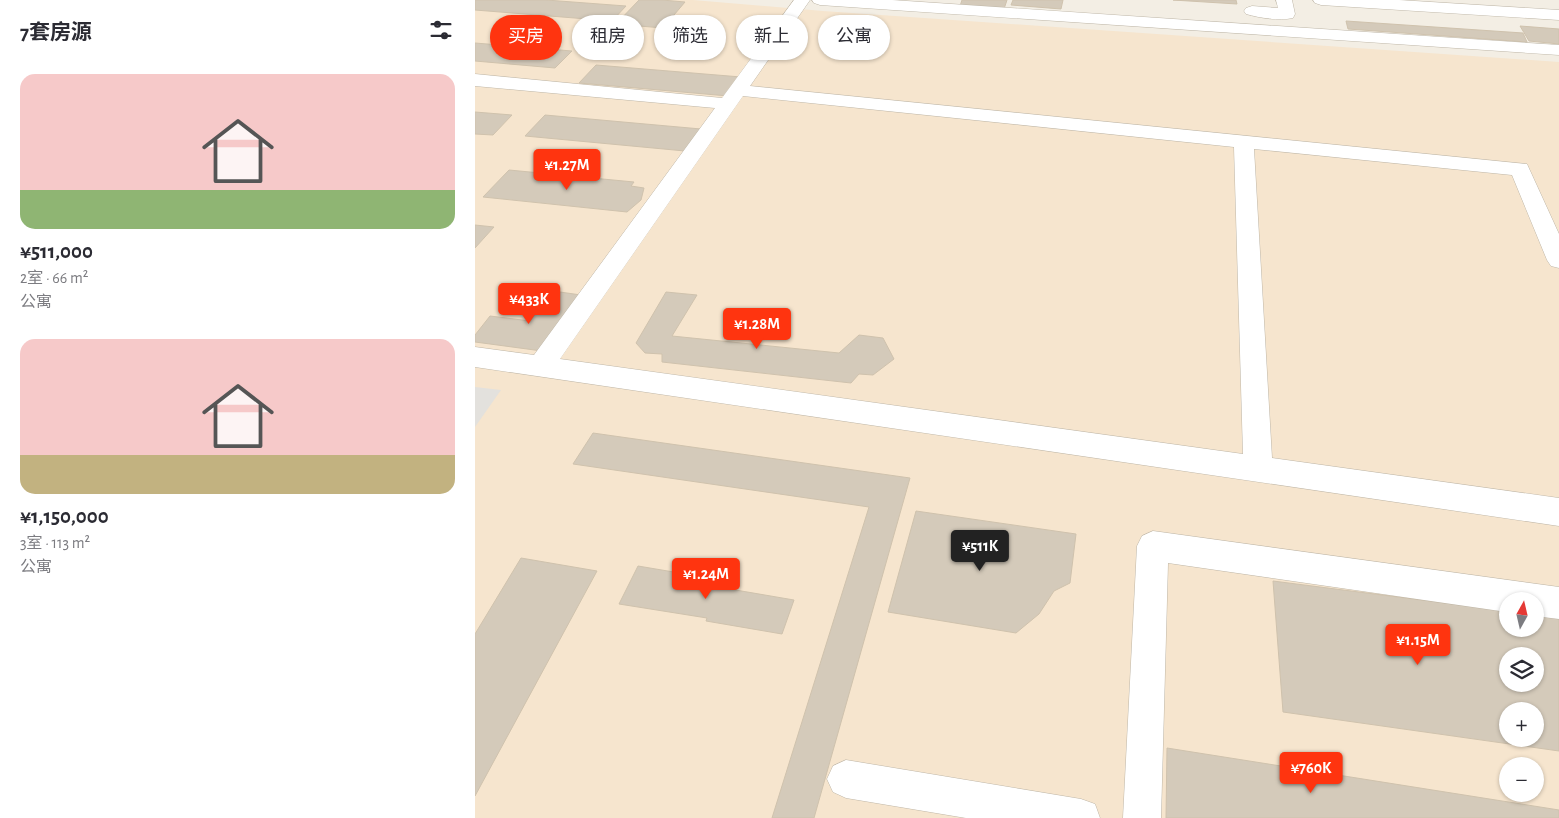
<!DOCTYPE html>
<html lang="zh">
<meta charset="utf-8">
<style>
:root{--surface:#fff;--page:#f7f7f7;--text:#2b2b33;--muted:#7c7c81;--accent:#ff340f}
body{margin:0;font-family:"Alegreya Sans","Noto Sans SC",sans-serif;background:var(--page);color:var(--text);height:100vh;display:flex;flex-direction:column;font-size:19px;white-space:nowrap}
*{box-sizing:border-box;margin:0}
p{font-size:16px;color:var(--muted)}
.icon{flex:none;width:28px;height:28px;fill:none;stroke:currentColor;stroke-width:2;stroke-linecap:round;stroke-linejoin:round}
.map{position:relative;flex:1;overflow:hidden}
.drawer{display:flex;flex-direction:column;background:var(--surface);width:475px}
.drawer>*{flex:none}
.hud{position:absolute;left:15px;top:15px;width:475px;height:45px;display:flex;gap:10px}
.needle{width:32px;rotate:8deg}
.buttons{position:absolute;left:1024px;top:592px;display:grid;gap:10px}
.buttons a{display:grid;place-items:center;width:45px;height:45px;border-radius:50%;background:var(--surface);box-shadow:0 1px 4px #0004;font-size:25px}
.price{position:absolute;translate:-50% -42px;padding:0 11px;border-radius:5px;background:var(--accent);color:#fff;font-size:16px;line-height:32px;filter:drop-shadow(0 1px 2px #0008)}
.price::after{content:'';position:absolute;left:50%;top:30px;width:15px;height:11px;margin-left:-8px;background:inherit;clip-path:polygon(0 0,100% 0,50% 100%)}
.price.selected{background:#222;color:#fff}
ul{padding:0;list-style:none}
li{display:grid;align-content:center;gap:10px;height:265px;padding:0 20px}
li span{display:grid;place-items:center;height:155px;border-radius:15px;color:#555}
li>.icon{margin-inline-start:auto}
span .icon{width:90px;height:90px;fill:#fffc;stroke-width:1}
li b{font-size:21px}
h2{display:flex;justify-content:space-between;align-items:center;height:60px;padding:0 20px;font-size:21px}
.pill{padding:0 18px;border-radius:22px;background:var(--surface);box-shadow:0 1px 4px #0004;font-size:18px;line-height:45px}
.pill.selected{background:var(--accent);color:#fff}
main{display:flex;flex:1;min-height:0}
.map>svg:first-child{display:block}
</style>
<main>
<section class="drawer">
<h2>7套房源<svg class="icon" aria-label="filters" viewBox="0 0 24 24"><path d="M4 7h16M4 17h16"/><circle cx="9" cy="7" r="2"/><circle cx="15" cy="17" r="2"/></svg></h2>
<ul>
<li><span style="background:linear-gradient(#f6c9c9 75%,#8fb573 0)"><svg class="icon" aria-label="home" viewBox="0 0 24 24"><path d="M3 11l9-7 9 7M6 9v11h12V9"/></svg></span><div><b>¥511,000</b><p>2室 · 66 m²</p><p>公寓</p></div></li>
<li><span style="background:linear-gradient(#f6c9c9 75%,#c2b280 0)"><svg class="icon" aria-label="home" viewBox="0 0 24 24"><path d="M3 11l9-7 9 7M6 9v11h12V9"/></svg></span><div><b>¥1,150,000</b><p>3室 · 113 m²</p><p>公寓</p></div></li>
</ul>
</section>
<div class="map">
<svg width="1084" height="818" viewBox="0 0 1084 818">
<rect width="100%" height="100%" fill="#f3eee4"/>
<path fill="#f6e5ce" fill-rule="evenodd" d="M0,0H218L348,11L1084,62V818H0ZM1032,601H1060V629H1032ZM1032,656H1060V684H1032ZM1032,711H1060V739H1032ZM1032,766H1060V794H1032Z"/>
<path fill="#e3e1dd" d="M0,387L26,390L0,427Z"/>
<g fill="#d4caba" stroke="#cfc2ad" fill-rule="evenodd">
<path d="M0,0H71L151,6L137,21L0,10Z"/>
<path d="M164,0H187L210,2L188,28L141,24Z"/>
<path d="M487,0H532L529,9L485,6Z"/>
<path d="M538,0H588L586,9L536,5Z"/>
<path d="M698,0H761L762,4Z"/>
<path d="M871,21L1048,33L1052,42L873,29Z"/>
<path d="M1045,26L1084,29V44L1054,41Z"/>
<path d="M0,43L97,51L80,68L0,61Z"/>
<path d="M121,65L266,77L253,96L104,83Z"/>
<path d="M0,112L37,115L18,135L0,134Z"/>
<path d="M70,115L226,129L210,151L50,136Z"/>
<path d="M34,170L159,182L156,186L169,188L166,200L152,212L8,197Z"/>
<path d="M0,225L19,227L0,248Z"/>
<path d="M78,291L106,295L67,351L0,342V335L15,316L55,321Z"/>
<path d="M191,292L222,295L197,336L364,353L384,335L408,338L419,359L398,375L384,374L376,383L187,362V354L170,353L161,343Z"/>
<path d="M118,433L435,478L339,818H297L394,507L98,464Z"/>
<path d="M441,511L601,534L595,583L579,591L564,614L541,633L413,612Z"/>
<path d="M46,558L122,571L0,796V634Z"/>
<path d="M163,566L246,580L243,587L319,600L307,634L231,621L232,618L144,604Z"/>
<path d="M798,581L1032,611V629H1060V615L1084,618V751L808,712ZM1032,656H1060V684H1032ZM1032,711H1060V739H1032Z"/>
<path d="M692,748L1084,810V818H691Z"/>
</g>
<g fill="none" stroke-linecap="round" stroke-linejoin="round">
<defs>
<g id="minor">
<path d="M319,0H335L275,86L1052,164L1084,234V268L1076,266L1072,260L1037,175L779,149L797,458L1084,498V526L0,367V347L59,355L240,108L0,86V74L247,98ZM268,96L759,147L768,454L85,359Z"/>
<path d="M337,0H417L1084,45V55L345,5L339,3Z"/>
<path d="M801,0H817L820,14L818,18C804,21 785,18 771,14L769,11L771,8L777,6L803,8Z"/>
<path d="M838,0H924L1084,10V20L846,5L840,3Z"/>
<path d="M678,531L1084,587V619L1060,616V601H1032V612L693,563L686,818H648L662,546L667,536Z"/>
<path d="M371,760L606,799L620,804L625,818H491L371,798L358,792L352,779L358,766Z"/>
</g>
</defs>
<use href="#minor" stroke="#beb6a7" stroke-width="1"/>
<use href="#minor" fill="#fff" fill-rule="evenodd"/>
</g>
</svg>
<div class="buttons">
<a><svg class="needle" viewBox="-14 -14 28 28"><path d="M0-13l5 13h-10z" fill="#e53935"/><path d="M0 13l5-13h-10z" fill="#7c7c81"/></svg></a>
<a><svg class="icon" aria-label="layers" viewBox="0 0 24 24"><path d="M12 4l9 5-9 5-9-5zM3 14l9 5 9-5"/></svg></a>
<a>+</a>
<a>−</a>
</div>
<b class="price" style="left:92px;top:191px">¥1.27M</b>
<b class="price" style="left:54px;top:325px">¥433K</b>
<b class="price" style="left:282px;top:350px">¥1.28M</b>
<b class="price selected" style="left:505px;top:572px">¥511K</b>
<b class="price" style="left:231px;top:600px">¥1.24M</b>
<b class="price" style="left:943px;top:666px">¥1.15M</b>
<b class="price" style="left:836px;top:794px">¥760K</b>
<div class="hud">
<a class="pill selected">买房</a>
<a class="pill">租房</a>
<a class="pill">筛选</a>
<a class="pill">新上</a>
<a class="pill">公寓</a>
</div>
</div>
</main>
